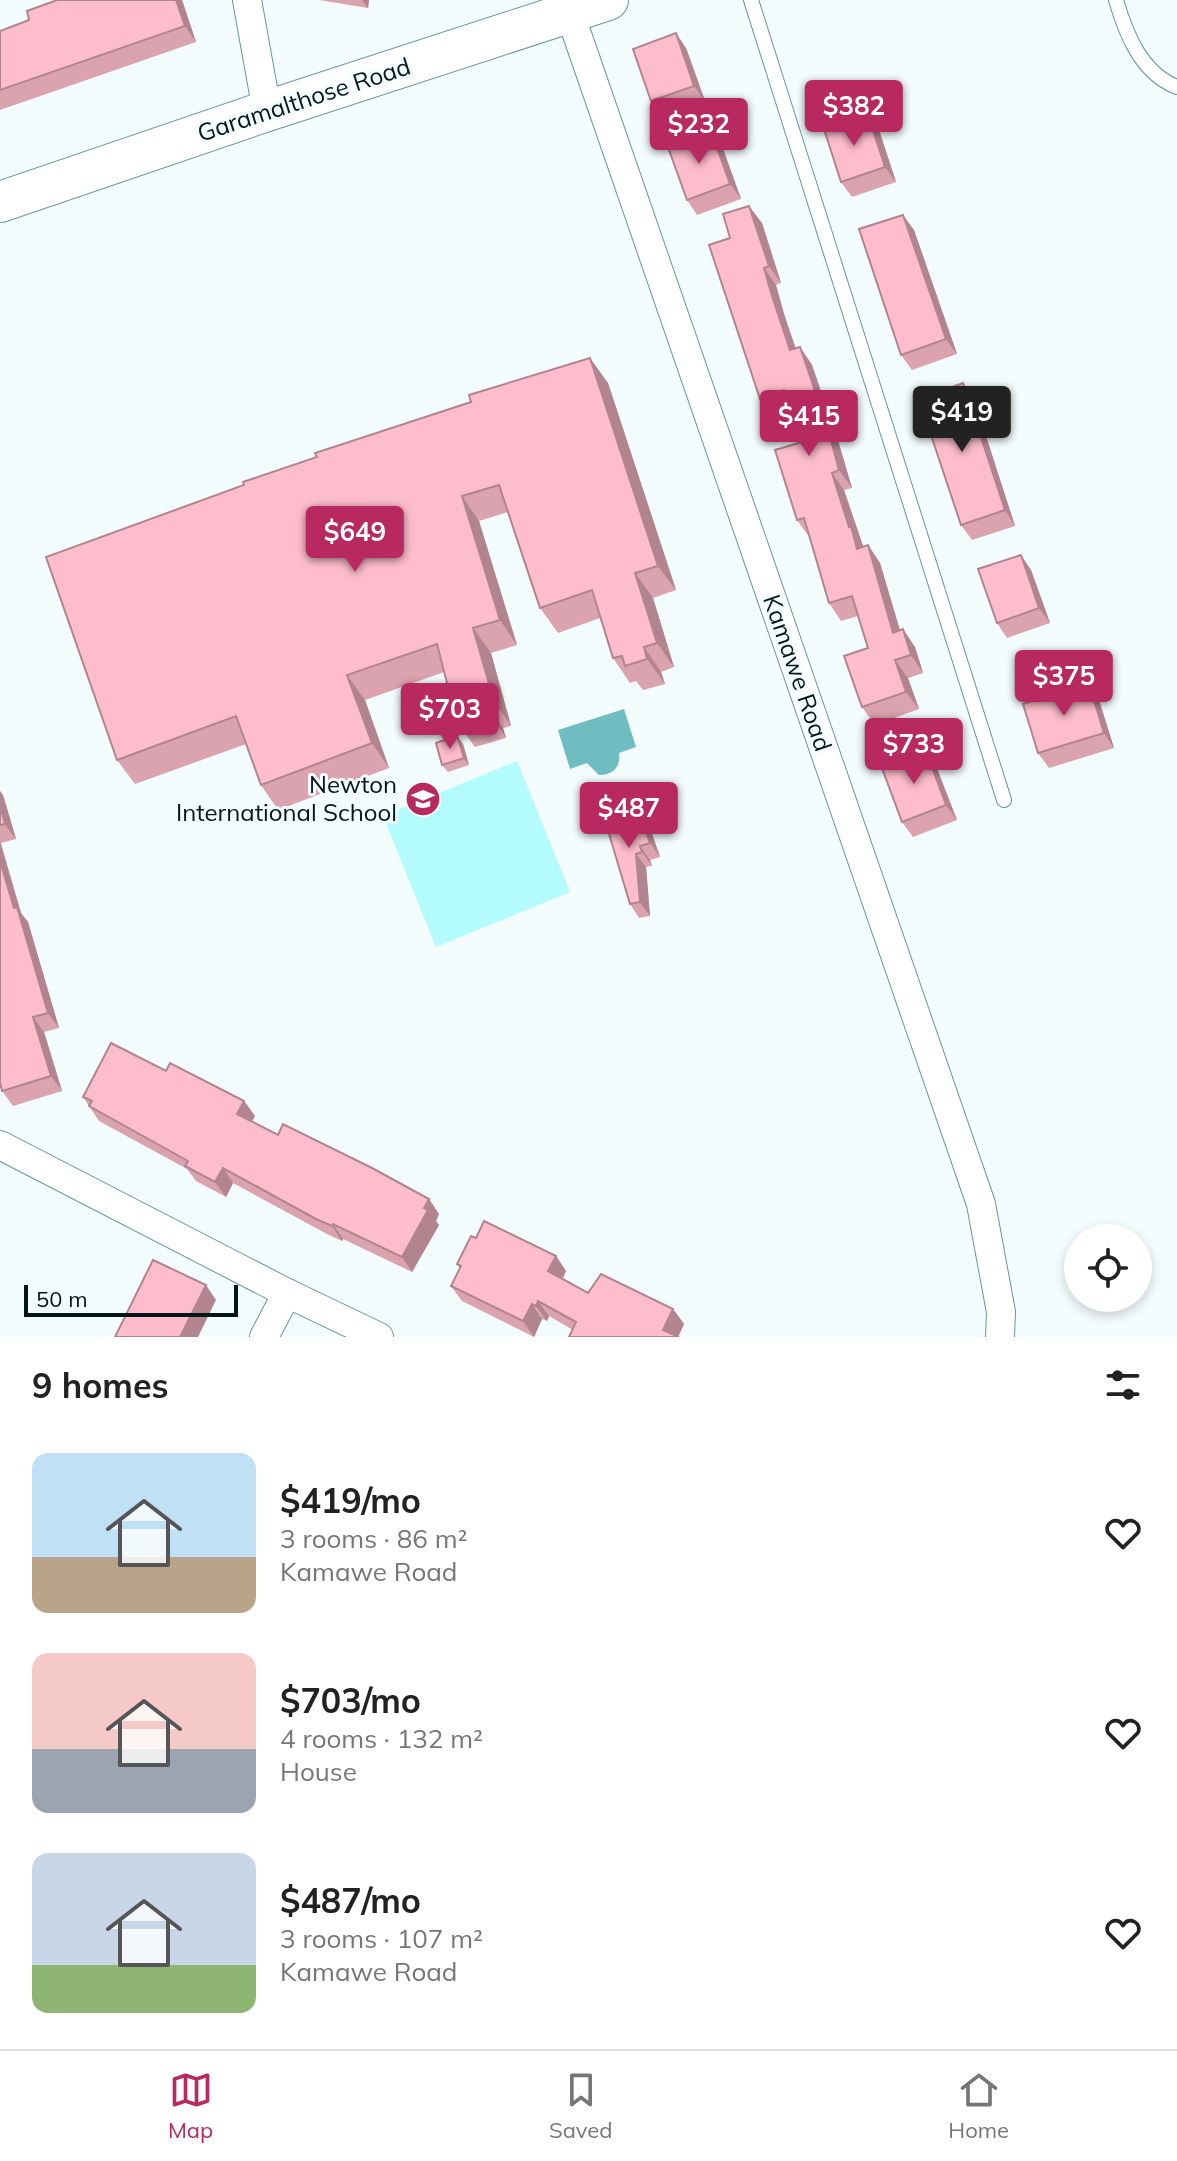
<!DOCTYPE html>
<meta charset="utf-8">
<style>
:root{--surface:#fff;--page:#f6f6f6;--text:#222;--muted:#767676;--line:#e0e0e0;--accent:#b7295f}
body{margin:0;font-family:Mulish,sans-serif;background:var(--page);color:var(--text);height:100vh;display:flex;flex-direction:column;font-size:30px;white-space:nowrap}
*{box-sizing:border-box;margin:0}
p{font-size:26px;color:var(--muted)}
.icon{flex:none;width:44px;height:44px;fill:none;stroke:currentColor;stroke-width:2;stroke-linecap:round;stroke-linejoin:round}
.map{position:relative;height:1337px;overflow:hidden}
.panel{display:flex;flex-direction:column;background:var(--surface);flex:1}
.panel>*{flex:none}
.buttons{position:absolute;left:1064px;top:1224px;display:grid;gap:16px}
.buttons a{display:grid;place-items:center;width:88px;height:88px;border-radius:50%;background:var(--surface);box-shadow:0 4px 12px #0003;font-size:40px}
.scale{position:absolute;left:24px;bottom:20px;width:214px;box-sizing:border-box;padding-left:8px;border:4px solid #041617;border-top:0;font-size:22px;line-height:28px;white-space:nowrap;color:#041617;-webkit-text-stroke:6px #f4fdfe;paint-order:stroke}
.price{position:absolute;translate:-50% -68px;padding:0 18px;border-radius:8px;background:var(--accent);color:#fff;font-size:26px;line-height:52px;filter:drop-shadow(0 2px 4px #0008)}
.price::after{content:'';position:absolute;left:50%;top:48px;width:24px;height:18px;margin-left:-12px;background:inherit;clip-path:polygon(0 0,100% 0,50% 100%)}
.price.selected{background:#222;color:#fff}
ul{padding:0;list-style:none}
li{display:flex;align-items:center;gap:24px;height:200px;padding:0 32px}
li span{display:grid;place-items:center;flex:none;width:224px;height:160px;border-radius:16px;color:#555}
li>.icon{margin-inline-start:auto}
span .icon{width:96px;height:96px;fill:#fffc;stroke-width:1}
li b{font-size:34px}
h2{display:flex;justify-content:space-between;align-items:center;height:96px;padding:0 32px;font-size:34px}
.tab-bar{display:flex;justify-content:space-around;align-items:center;height:112px;border-top:2px solid var(--line);background:var(--surface);font-size:22px;color:var(--muted)}
.tab-bar a{display:grid;justify-items:center;gap:4px}
.tab-bar .selected{color:var(--accent)}
.map>svg:first-child{display:block}
</style>
<div class="map">
<svg width="1177" height="1337" viewBox="0 0 1177 1337">
<rect width="100%" height="100%" fill="#f4fdfe"/>
<path fill="#b4fbfe" d="M517,761L570,892L436,947L383,816Z"/>
<path fill="#70bdc1" d="M624,709L636,747L619,753C621,767 613,775 599,775L587,763L570,769L558,730Z"/>
<g fill="none" stroke-linecap="round" stroke-linejoin="round">
<defs>
<g id="lane">
<path d="M751,0L1004,800"/>
<path d="M1116,0C1126,34 1141,73 1177,87"/>
</g>
<g id="street">
<path d="M247,0L267,111"/>
<path d="M570,14L981,1204L1001,1312L1000,1337"/>
<path d="M0,1145L287,1293L379,1337"/>
<path d="M264,1337L287,1293"/>
</g>
<path id="secondary" d="M0,202L267,111L608,0"/>
</defs>
<use href="#lane" stroke="#689698" stroke-width="16"/>
<use href="#street" stroke="#689698" stroke-width="30"/>
<use href="#secondary" stroke="#689698" stroke-width="42"/>
<use href="#lane" stroke="#fff" stroke-width="14"/>
<use href="#street" stroke="#fff" stroke-width="28"/>
<use href="#secondary" stroke="#fff" stroke-width="40"/>
</g>
<g fill="#daa3af">
<path d="M57,0H182L196,42L0,110V31L29,20Z"/>
<path d="M319,0H369L368,8Z"/>
<path d="M686,48L705,101L662,116L651,101Z"/>
<path d="M879,130L896,182L852,197L841,182Z"/>
<path d="M722,146L741,199L697,215L687,200Z"/>
<path d="M762,223L781,283L776,285L784,314L796,349L800,347L812,365L839,444L852,488L844,490L859,538L864,547L868,545L880,563L900,630L915,647L923,673L908,678L919,709L875,725L862,707L868,648L858,616L841,621L829,603L810,538L797,520L802,442L791,410L772,416L760,399L730,238Z"/>
<path d="M914,230L957,354L912,370L901,355Z"/>
<path d="M608,383L676,590L653,598L674,667L661,672L665,684L643,690L636,681L630,683L613,658L600,618L558,633L540,608L508,512L479,521L517,645L491,653L511,726L503,728L506,738L475,747L457,722L444,672L365,700L389,768L278,810L261,785L246,744L135,784L117,760Z"/>
<path d="M963,383L974,399L1015,526L972,540L961,525Z"/>
<path d="M1031,570L1050,623L1007,638L997,623Z"/>
<path d="M1089,684L1099,700L1114,748L1049,768L1038,753Z"/>
<path d="M457,736L463,744L469,765L448,772L442,765Z"/>
<path d="M926,751L936,766L957,820L913,837L902,822Z"/>
<path d="M0,791L3,795L16,839L1,843L21,913L28,922L59,1028L44,1032L62,1091L13,1106L2,1091L0,1083Z"/>
<path d="M639,811L649,825L660,857L650,860L652,866L646,867L650,916L639,918L630,904Z"/>
<path d="M166,1071L244,1101L255,1116L252,1121L439,1214L436,1221L439,1225L412,1272L343,1239L342,1241L327,1234L233,1183L226,1197L196,1181L187,1169L99,1121L83,1097Z"/>
<path d="M476,1238L556,1256L566,1271L562,1279L588,1293L673,1309L684,1324L678,1337L573,1330L549,1316L547,1321L542,1319L534,1337L462,1301L451,1286L460,1269L457,1264Z"/>
</g>
<g fill="#b2848f">
<path d="M176,0H182L196,42L185,26Z"/>
<path d="M362,0H369L368,8Z"/>
<path d="M676,33L686,48L705,101L694,86Z"/>
<path d="M868,115L879,130L896,182L885,167Z"/>
<path d="M711,131L722,146L741,199L730,184Z"/>
<path d="M749,206L762,223L781,283L769,266Z"/>
<path d="M903,215L914,230L957,354L946,339Z"/>
<path d="M764,268L776,285L784,314L802,368L790,350L772,296Z"/>
<path d="M800,347L812,365L839,444L852,488L839,470Z"/>
<path d="M590,358L608,383L676,590L658,566Z"/>
<path d="M963,383L974,399L1015,526L1005,510Z"/>
<path d="M832,473L844,490L870,566L857,549L849,527Z"/>
<path d="M462,496L479,521L517,645L500,620Z"/>
<path d="M868,545L880,563L906,651L893,633Z"/>
<path d="M1021,555L1031,570L1050,623L1039,608Z"/>
<path d="M635,573L653,598L674,667L657,643Z"/>
<path d="M473,628L491,653L511,726L494,701Z"/>
<path d="M903,629L915,647L923,673L911,655Z"/>
<path d="M644,647L661,672L665,684L647,659Z"/>
<path d="M895,660L908,678L919,709L906,692Z"/>
<path d="M347,675L365,700L389,768L372,743Z"/>
<path d="M1089,684L1099,700L1114,748L1104,733Z"/>
<path d="M486,703L503,728L506,738L489,713Z"/>
<path d="M457,736L463,744L469,765L464,758Z"/>
<path d="M926,751L936,766L957,820L946,805Z"/>
<path d="M0,791L3,795L16,839L5,824L0,806Z"/>
<path d="M639,811L649,825L660,857L650,843Z"/>
<path d="M0,842L21,913L28,922L59,1028L48,1013L14,908L0,861Z"/>
<path d="M640,846L650,860L652,866L642,852Z"/>
<path d="M636,854L646,867L650,916L640,902Z"/>
<path d="M33,1017L44,1032L62,1091L51,1076Z"/>
<path d="M244,1101L255,1116L248,1128L237,1114Z"/>
<path d="M223,1168L233,1183L226,1197L215,1182Z"/>
<path d="M429,1199L439,1214L436,1221L439,1225L412,1272L402,1257Z"/>
<path d="M333,1224L343,1239L342,1241L332,1226Z"/>
<path d="M556,1256L566,1271L559,1286L548,1271Z"/>
<path d="M206,1285L216,1300L198,1337H180Z"/>
<path d="M538,1301L549,1316L547,1321L536,1306Z"/>
<path d="M532,1304L542,1319L534,1337L523,1321Z"/>
<path d="M673,1309L684,1324L678,1337L663,1330Z"/>
</g>
<g fill="#febdcc" stroke="#b2848f" stroke-width="2">
<path d="M57,0H176L185,26L0,90V31L29,20L27,11Z"/>
<path d="M676,33L694,86L651,101L633,49Z"/>
<path d="M868,115L885,167L841,182L824,129Z"/>
<path d="M711,131L730,184L687,200L668,147Z"/>
<path d="M749,206L769,266L764,268L772,296L790,350L800,347L827,426L839,470L832,473L849,527L851,526L857,549L868,545L893,633L903,629L911,655L895,660L906,692L862,707L844,656L868,648L852,596L829,603L804,518L797,520L775,450L802,442L784,390L760,399L709,245L730,238L723,214Z"/>
<path d="M903,215L946,339L901,355L859,229Z"/>
<path d="M590,358L658,566L635,573L657,643L644,647L647,659L625,666L622,656L613,658L592,590L540,608L499,485L462,496L500,620L473,628L494,701L486,703L489,713L457,722L437,644L347,675L372,743L261,785L236,716L117,760L46,557L244,485L243,482L317,457L315,453L471,402L469,395Z"/>
<path d="M963,383L1005,510L961,525L919,399Z"/>
<path d="M1021,555L1039,608L997,623L978,569Z"/>
<path d="M1089,684L1104,733L1038,753L1023,704Z"/>
<path d="M457,736L464,758L442,765L436,743Z"/>
<path d="M926,751L946,805L902,822L882,768Z"/>
<path d="M0,806L5,824L0,825Z"/>
<path d="M639,811L650,843L640,846L642,852L636,854L640,902L630,904L607,827L611,826L609,820Z"/>
<path d="M0,861L14,908L17,907L48,1013L33,1017L51,1076L2,1091L0,1083Z"/>
<path d="M111,1043L166,1071L170,1063L244,1101L237,1114L278,1135L283,1124L372,1168L429,1199L424,1208L428,1210L402,1257L333,1224L332,1226L316,1219L223,1168L215,1182L185,1166L188,1161L89,1106L92,1101L83,1097Z"/>
<path d="M484,1221L556,1256L548,1271L588,1293L601,1274L673,1309L663,1330L679,1337H569L576,1322L538,1301L536,1306L532,1304L523,1321L451,1286L461,1266L457,1264L471,1236L476,1238Z"/>
<path d="M153,1260L206,1285L180,1337H115Z"/>
</g>
<defs>
<symbol id="school-disc" viewBox="-11 -11 22 22"><circle r="9.5" fill="#b7295f" stroke="#f4fdfe"/><path d="M0-5L7-2L0 1L-7-2ZM-4 1L0 2.5L4 1V4Q0 6-4 4Z" fill="#fff"/></symbol>
</defs>
<g fill-rule="evenodd">
<use href="#school-disc" x="403" y="779" width="40" height="40"/>
</g>
<g text-anchor="middle" stroke-width="6" stroke-linejoin="round" paint-order="stroke">
<g font-size="24" fill="#041617" stroke="#f4fdfe">
<text transform="translate(304 100) rotate(-18)" y="8">Garamalthose Road</text>
<text transform="translate(797 673) rotate(71)" y="8">Kamawe Road</text>
</g>
<g font-size="24" fill="#041617" stroke="#f4fdfe" text-anchor="end">
<text x="397" y="793">Newton<tspan x="397" dy="28">International School</tspan></text>
</g>
</g>
</svg>
<div class="buttons">
<a><svg class="icon" aria-label="locate" viewBox="0 0 24 24"><circle cx="12" cy="12" r="6"/><path d="M12 2v4M12 18v4M2 12h4M18 12h4"/></svg></a>
</div>
<div class="scale">50 m</div>
<b class="price" style="left:854px;top:148px">$382</b>
<b class="price" style="left:699px;top:166px">$232</b>
<b class="price selected" style="left:962px;top:454px">$419</b>
<b class="price" style="left:809px;top:458px">$415</b>
<b class="price" style="left:355px;top:574px">$649</b>
<b class="price" style="left:1064px;top:718px">$375</b>
<b class="price" style="left:450px;top:751px">$703</b>
<b class="price" style="left:914px;top:786px">$733</b>
<b class="price" style="left:629px;top:850px">$487</b>
</div>
<section class="panel">
<h2>9 homes<svg class="icon" aria-label="filters" viewBox="0 0 24 24"><path d="M4 7h16M4 17h16"/><circle cx="9" cy="7" r="2"/><circle cx="15" cy="17" r="2"/></svg></h2>
<ul>
<li><span style="background:linear-gradient(#bfe0f5 65%,#b9a48a 0)"><svg class="icon" aria-label="home" viewBox="0 0 24 24"><path d="M3 11l9-7 9 7M6 9v11h12V9"/></svg></span><div><b>$419/mo</b><p>3 rooms · 86 m²</p><p>Kamawe Road</p></div><svg class="icon" aria-label="heart" viewBox="0 0 24 24"><path d="M12 20l-8-8c-3-5 5-10 8-4 3-6 11-1 8 4z"/></svg></li>
<li><span style="background:linear-gradient(#f6c9c9 60%,#9aa5b1 0)"><svg class="icon" aria-label="home" viewBox="0 0 24 24"><path d="M3 11l9-7 9 7M6 9v11h12V9"/></svg></span><div><b>$703/mo</b><p>4 rooms · 132 m²</p><p>House</p></div><svg class="icon" aria-label="heart" viewBox="0 0 24 24"><path d="M12 20l-8-8c-3-5 5-10 8-4 3-6 11-1 8 4z"/></svg></li>
<li><span style="background:linear-gradient(#c9d6e8 70%,#8fb573 0)"><svg class="icon" aria-label="home" viewBox="0 0 24 24"><path d="M3 11l9-7 9 7M6 9v11h12V9"/></svg></span><div><b>$487/mo</b><p>3 rooms · 107 m²</p><p>Kamawe Road</p></div><svg class="icon" aria-label="heart" viewBox="0 0 24 24"><path d="M12 20l-8-8c-3-5 5-10 8-4 3-6 11-1 8 4z"/></svg></li>
</ul>
</section>
<nav class="tab-bar">
<a class="selected"><svg class="icon" aria-label="map" viewBox="0 0 24 24"><path d="M3 6l6-2 6 2 6-2v14l-6 2-6-2-6 2zM9 4v14M15 6v14"/></svg>Map</a>
<a><svg class="icon" aria-label="saved" viewBox="0 0 24 24"><path d="M7 4h10v16l-5-4-5 4z"/></svg>Saved</a>
<a><svg class="icon" aria-label="home" viewBox="0 0 24 24"><path d="M3 11l9-7 9 7M6 9v11h12V9"/></svg>Home</a>
</nav>
